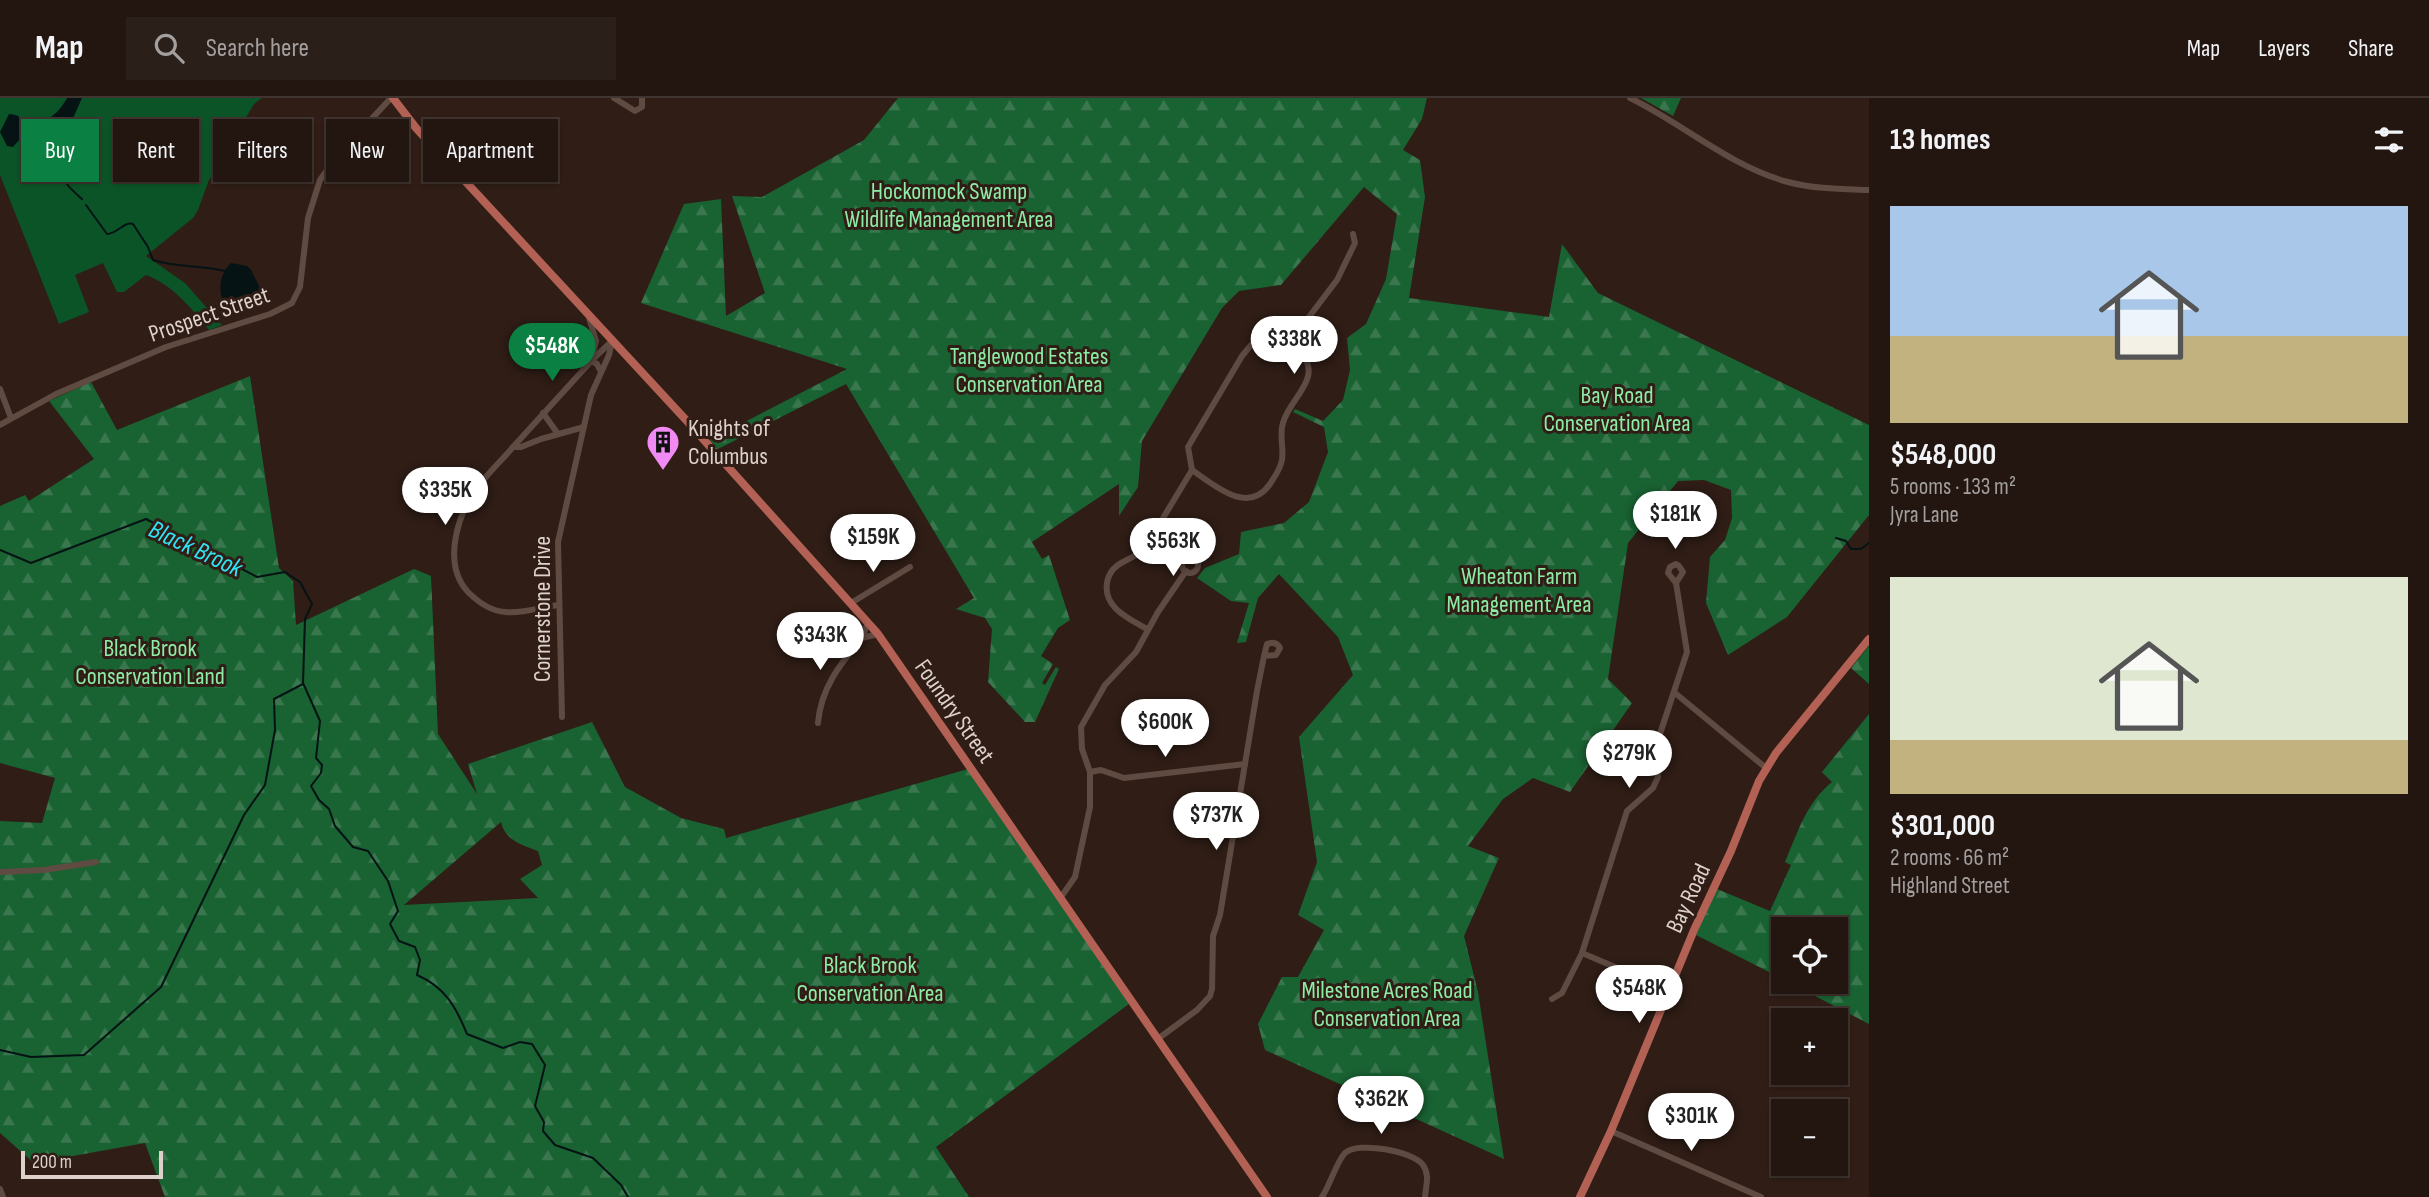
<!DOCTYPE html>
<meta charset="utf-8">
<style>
:root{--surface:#231610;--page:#2b1f19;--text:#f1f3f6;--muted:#a39f9f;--line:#403530;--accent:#0b8043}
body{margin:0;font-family:"Sofia Sans Condensed",sans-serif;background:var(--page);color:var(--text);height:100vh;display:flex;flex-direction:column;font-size:26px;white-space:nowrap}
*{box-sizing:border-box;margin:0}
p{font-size:23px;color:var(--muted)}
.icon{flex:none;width:38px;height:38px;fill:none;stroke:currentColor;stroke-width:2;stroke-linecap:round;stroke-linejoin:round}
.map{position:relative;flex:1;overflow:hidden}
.side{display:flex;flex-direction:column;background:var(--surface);width:560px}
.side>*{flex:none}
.hud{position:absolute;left:21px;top:21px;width:665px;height:63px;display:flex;gap:14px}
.controls{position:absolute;left:1771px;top:819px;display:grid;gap:14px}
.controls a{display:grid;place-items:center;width:77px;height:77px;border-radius:0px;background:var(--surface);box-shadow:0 2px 5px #0004,0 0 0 2px var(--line);font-size:35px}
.scale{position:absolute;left:21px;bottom:18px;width:142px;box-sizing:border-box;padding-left:7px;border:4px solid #ded1cc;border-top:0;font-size:19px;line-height:24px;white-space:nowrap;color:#ded1cc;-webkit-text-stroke:5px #2f1d16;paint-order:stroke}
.price{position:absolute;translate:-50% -60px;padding:0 16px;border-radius:24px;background:#fff;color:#222;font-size:23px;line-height:46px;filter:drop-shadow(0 2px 4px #0008)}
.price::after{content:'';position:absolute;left:50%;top:42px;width:21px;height:16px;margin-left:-10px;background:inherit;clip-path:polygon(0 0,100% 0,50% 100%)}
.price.current{background:var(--accent);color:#fff}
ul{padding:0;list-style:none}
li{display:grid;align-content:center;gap:14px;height:371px;padding:0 21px}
li span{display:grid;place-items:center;height:217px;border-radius:0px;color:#555}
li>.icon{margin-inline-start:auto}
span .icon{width:126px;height:126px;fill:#fffc;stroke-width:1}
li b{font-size:30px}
h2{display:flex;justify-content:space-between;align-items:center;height:84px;padding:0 21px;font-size:30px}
.tag{padding:0 24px;border-radius:0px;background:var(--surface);box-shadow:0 2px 5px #0004,0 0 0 2px var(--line);font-size:24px;line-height:63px}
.tag.current{background:var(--accent);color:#fff}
header{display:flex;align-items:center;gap:42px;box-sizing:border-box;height:98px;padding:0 35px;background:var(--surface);border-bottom:2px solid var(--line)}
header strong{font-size:33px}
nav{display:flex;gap:38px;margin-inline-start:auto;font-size:24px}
.search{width:490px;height:63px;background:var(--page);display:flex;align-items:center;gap:18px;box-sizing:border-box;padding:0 24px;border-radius:0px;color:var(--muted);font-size:26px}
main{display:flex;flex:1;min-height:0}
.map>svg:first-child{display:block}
</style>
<header>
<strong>Map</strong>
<div class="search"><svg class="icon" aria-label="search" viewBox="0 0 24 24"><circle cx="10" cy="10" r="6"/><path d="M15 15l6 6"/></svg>Search here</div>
<nav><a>Map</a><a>Layers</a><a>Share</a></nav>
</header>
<main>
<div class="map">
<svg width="1869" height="1099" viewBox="0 0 1869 1099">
<defs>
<pattern id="forest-firs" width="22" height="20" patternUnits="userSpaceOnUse" patternTransform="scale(1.75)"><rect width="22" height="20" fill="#196232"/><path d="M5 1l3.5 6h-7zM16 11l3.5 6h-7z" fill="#3a774e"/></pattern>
</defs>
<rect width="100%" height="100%" fill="#2f1d16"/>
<path fill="#0b5427" d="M0,0H262L254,6L209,82L198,112L193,120L146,158L185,185L222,227L209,232C191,210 173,187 146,177L124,194H117L103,165L75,177L89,214L59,226L0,77Z"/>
<g fill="url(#forest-firs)" fill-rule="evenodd">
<path d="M898,0H1427L1422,21L1403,52L1420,62L1425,99L1409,200L1549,219L1562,146L1598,195L1869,327V417L1787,519L1728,557L1706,505L1710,459L1725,442L1732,420L1731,392L1704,382L1678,383L1628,445L1608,581L1632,605L1570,694L1533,680L1503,701L1468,748L1499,760L1464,838L1478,894L1504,1061L1265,952L1258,926L1282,879H1298L1324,832L1298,817L1317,764L1299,639L1353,577L1338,539L1279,476L1258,500L1246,544L1237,545L1249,505L1231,503L1197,480L1205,470L1239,456L1241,434L1284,425L1309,404L1328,354L1324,329L1293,314L1295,311L1323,323L1343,302L1350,272L1347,240L1366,226L1386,181L1397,116L1364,89L1281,187L1239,193L1222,210L1142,343L1138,389L1119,418V386L1032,444L1042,461L1049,457L1070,522L1058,530L1041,558L1053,566L1042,585L1045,587L1056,569L1059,571L1035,624H1025L988,584L992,531L985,520L956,511L974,500L846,286L718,351L710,342L847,271L641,205L684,106L721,101L726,218L765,195L732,98L762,99L864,42Z"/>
<path d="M1641,0H1681L1673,18Z"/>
<path d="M250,278L279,470L293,483L296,527L414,471L431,478L438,636L477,696L468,666L592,624L625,689L681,720L724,731L726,740L968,671L1129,906L936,1049L969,1099H165L145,1045L34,1065L0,1035V723L42,725L55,680L0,665V408L25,397L29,403L94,361L49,303L91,284L117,332ZM501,724C505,742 521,747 538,753L542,767L520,781L538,800L404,807Z"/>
<path d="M1869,548V586L1851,570Z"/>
<path d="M1869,616V926L1788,884H1836V831H1783V881L1696,837L1717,791L1770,813L1791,767L1785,764C1798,734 1806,705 1832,684L1822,674Z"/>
</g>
<g fill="#051314">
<path d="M67,0H82L74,18L78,44L73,65L68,73H64L60,68L69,38L59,29L28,32L13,49L7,48L0,34L9,16C18,16 23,22 31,23C48,26 60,13 67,0Z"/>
<path d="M231,165L247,168L251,172L266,202L234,216C217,206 216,178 231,165Z"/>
</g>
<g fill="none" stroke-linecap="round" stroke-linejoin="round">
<g stroke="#051314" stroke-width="2">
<path d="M62,69C61,84 72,92 82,101"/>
<path d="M86,107L107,136C117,136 124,123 133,126L148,149L153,162C177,170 201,167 225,173"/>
<path d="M1836,440L1846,443L1851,451H1861L1869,445"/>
<path d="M0,452L31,465L146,421L257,479L285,474L300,484L312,506L305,521L303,585L320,623L316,660L322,667L321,675L311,688L319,702L329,711L335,728L353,749L368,753L388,783L398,813L390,826L399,843L415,849L420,862L417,877C445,889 456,909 467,936L503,950L520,944L532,946L545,967L535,1008L544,1024L543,1033L555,1047L593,1060L621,1087L628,1099"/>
<path d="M0,952L31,959L84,957L161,889L244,717L265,687L275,632L274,601L303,586"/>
</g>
<g stroke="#604b43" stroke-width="6">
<path d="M614,0L635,13L642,9V0"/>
<path d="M1630,0C1682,25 1731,69 1788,84C1814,91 1842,91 1869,92"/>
<path d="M589,220L596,243L591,263L597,266L600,272"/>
<path d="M1267,239C1282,240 1290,244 1300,254C1325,279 1289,301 1283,325C1279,337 1284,350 1282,362C1280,372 1275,378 1270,386C1248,418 1214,387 1192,372L1188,349L1242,258L1252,246Z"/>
<path d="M1290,244L1337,182L1355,145L1353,136"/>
<path d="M0,291L11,320"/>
<path d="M543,315L558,336"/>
<path d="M0,327L56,296L166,249L270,216L292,205L300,189L308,120L320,82L337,58L391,0"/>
<path d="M513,349L595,259L611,244"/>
<circle cx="1190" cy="467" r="8"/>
<path d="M1676,466L1679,468L1683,474L1676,485L1668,475L1670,469Z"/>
<path d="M851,505L910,469"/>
<path d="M558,507C542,509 522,516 505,514C491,513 478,504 468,494C442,466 457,417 478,389C488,375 502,362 513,349H521L541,341L584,329"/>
<path d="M868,524L862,540L878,536"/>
<path d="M1147,531C1130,521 1103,510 1107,485C1108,478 1111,472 1118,467C1128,460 1135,460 1145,450L1192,372"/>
<path d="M1675,595L1766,670"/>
<path d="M562,619L558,444L591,297L609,257L612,243"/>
<path d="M818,625C821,590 840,566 862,540"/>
<path d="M1090,674L1101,672L1124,680L1245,666"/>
<path d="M0,774L44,772L96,764"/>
<path d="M1061,799L1075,779L1090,709V674L1082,651L1081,629L1105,587L1136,554L1158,514L1186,473"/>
<path d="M1582,855L1669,892"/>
<path d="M1552,901L1562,895L1582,855L1627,713L1653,690L1658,679L1656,648L1687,554L1676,485"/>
<path d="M1159,940L1197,912L1210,898L1212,891L1213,838L1220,817L1257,593L1264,558L1276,557L1280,550C1277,544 1272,544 1267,546L1264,558"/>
<path d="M1611,1033L1761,1099"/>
<path d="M0,1091L3,1099"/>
<path d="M1322,1099C1330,1087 1337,1063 1345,1055C1358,1043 1413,1053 1423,1067C1430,1077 1426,1087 1425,1099"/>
</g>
<g stroke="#b36154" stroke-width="8">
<path d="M393,0L416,30L686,322L878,536L1267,1099"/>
<path d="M1580,1099L1611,1033L1694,832L1731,753L1759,683L1776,655L1869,541"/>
</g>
</g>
<defs>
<symbol id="building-pin" viewBox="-11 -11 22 30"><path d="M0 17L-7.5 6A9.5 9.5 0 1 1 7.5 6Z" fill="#f28af3" stroke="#2f1d16"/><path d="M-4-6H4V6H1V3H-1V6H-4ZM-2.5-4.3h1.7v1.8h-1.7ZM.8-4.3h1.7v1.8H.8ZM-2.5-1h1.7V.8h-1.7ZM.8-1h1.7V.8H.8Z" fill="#111"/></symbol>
</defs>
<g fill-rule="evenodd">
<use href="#building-pin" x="644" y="325" width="38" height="52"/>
</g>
<g text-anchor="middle" stroke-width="6" stroke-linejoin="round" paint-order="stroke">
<g font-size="24" fill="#8deca5" stroke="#2f1d16">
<text x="949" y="101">Hockomock Swamp<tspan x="949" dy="28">Wildlife Management Area</tspan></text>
<text x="1029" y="266">Tanglewood Estates<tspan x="1029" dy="28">Conservation Area</tspan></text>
<text x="1617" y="305">Bay Road<tspan x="1617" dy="28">Conservation Area</tspan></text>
<text x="1519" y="486">Wheaton Farm<tspan x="1519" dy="28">Management Area</tspan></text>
<text x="150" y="558">Black Brook<tspan x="150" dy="28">Conservation Land</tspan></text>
<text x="870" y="875">Black Brook<tspan x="870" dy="28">Conservation Area</tspan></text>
<text x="1387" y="900">Milestone Acres Road<tspan x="1387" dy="28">Conservation Area</tspan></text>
</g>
<g font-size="24" fill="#ded1cc" stroke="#2f1d16">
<text transform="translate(209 216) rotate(-19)" y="8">Prospect Street</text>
<text transform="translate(542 511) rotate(-90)" y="8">Cornerstone Drive</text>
<text transform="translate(955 613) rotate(55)" y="8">Foundry Street</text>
<text transform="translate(1688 800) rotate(-65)" y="8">Bay Road</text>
</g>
<g font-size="24" fill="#ded1cc" stroke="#2f1d16" text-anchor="start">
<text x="688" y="338">Knights of<tspan x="688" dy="28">Columbus</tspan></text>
</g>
<g font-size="26" font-style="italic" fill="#32e3f3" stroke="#2f1d16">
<text transform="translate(196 450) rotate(25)" y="9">Black Brook</text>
</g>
</g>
</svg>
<div class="controls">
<a><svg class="icon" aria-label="locate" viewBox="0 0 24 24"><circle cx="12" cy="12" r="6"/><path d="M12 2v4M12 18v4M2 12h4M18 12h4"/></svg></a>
<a>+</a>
<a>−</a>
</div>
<div class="scale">200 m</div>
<b class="price" style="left:1294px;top:278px">$338K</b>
<b class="price current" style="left:552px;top:285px">$548K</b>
<b class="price" style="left:445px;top:429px">$335K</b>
<b class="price" style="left:1675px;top:453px">$181K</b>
<b class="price" style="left:873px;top:476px">$159K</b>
<b class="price" style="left:1173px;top:480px">$563K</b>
<b class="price" style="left:820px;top:574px">$343K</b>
<b class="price" style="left:1165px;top:661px">$600K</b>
<b class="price" style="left:1629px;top:692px">$279K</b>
<b class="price" style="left:1216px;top:754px">$737K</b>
<b class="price" style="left:1639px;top:927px">$548K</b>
<b class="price" style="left:1381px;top:1038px">$362K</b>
<b class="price" style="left:1691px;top:1055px">$301K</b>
<div class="hud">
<a class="tag current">Buy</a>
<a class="tag">Rent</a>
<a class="tag">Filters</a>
<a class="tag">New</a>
<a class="tag">Apartment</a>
</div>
</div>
<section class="side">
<h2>13 homes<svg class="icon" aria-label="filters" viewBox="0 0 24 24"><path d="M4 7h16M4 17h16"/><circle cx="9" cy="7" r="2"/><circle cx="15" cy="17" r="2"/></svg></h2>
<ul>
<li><span style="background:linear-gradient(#a9c7e8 60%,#c2b280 0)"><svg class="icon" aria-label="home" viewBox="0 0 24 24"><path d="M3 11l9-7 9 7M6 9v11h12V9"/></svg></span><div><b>$548,000</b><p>5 rooms · 133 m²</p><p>Jyra Lane</p></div></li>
<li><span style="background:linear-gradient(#dfe7d0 75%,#c2b280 0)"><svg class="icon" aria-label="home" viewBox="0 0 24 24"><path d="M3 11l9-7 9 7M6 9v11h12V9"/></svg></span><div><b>$301,000</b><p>2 rooms · 66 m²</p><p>Highland Street</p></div></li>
</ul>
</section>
</main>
